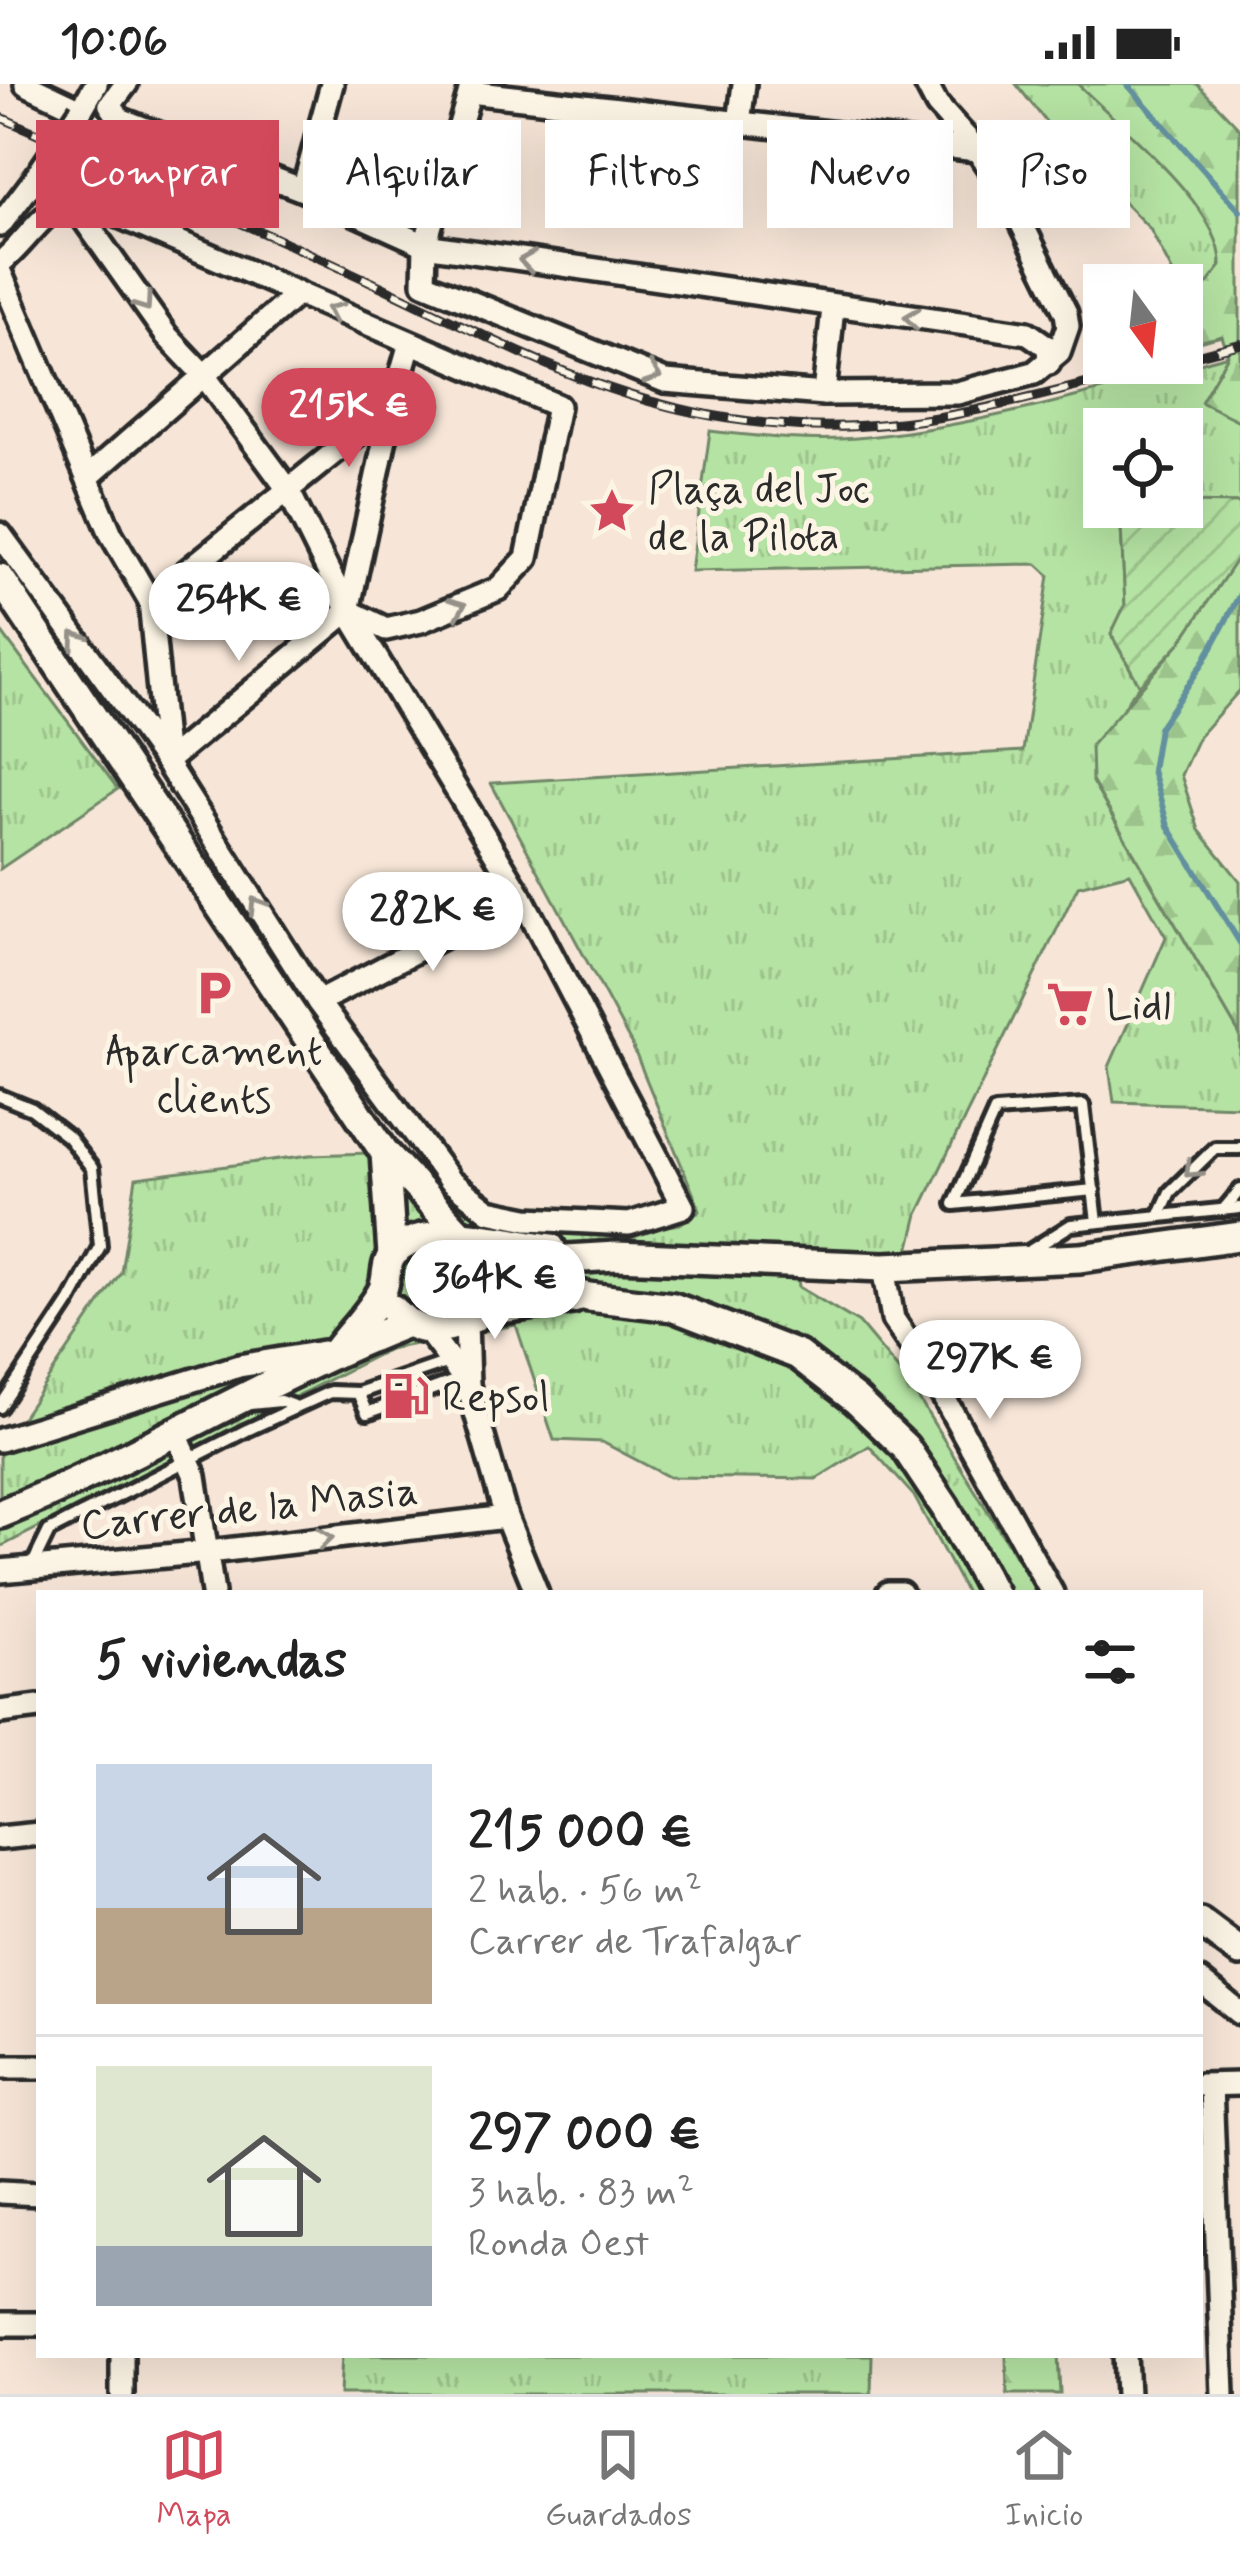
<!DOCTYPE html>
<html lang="es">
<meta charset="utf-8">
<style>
:root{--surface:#fff;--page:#f6f6f6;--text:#222;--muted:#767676;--line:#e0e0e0;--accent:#d1495b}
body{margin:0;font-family:Mynerve,sans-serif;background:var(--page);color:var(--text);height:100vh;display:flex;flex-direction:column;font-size:45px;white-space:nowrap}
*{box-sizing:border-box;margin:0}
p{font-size:39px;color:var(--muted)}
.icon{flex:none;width:66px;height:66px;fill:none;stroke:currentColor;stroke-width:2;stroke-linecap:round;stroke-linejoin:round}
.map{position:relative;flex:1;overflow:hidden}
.sheet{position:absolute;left:36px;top:1506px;width:1167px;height:768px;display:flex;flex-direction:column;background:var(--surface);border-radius:0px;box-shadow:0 12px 48px #0002}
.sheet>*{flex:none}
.hud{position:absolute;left:36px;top:36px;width:1170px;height:108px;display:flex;gap:24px}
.needle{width:78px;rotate:165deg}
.buttons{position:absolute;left:1083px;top:180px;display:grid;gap:24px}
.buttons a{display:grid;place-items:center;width:120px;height:120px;border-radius:0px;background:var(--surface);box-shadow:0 12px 48px #0002;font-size:60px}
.price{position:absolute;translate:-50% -102px;padding:0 27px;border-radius:42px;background:#fff;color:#222;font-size:39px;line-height:78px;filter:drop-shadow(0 3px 6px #0008)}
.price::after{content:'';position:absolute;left:50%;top:72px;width:36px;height:27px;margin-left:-18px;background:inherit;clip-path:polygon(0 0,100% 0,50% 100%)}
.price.selected{background:var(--accent);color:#fff}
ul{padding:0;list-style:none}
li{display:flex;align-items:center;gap:36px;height:300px;padding:0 60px}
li+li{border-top:3px solid var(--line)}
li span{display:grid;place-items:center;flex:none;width:336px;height:240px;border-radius:0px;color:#555}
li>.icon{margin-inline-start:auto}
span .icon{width:144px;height:144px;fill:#fffc;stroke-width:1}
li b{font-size:51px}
h2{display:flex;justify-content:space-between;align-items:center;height:144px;padding:0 60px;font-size:51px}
.tag{padding:0 42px;border-radius:0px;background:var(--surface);box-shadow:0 12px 48px #0002;font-size:42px;line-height:108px}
.tag.selected{background:var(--accent);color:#fff}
.status{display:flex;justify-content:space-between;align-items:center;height:84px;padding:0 60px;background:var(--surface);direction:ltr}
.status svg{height:33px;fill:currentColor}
.menu{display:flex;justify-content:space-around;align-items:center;height:168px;border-top:3px solid var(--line);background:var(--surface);font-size:33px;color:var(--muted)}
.menu a{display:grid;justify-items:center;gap:6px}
.menu .selected{color:var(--accent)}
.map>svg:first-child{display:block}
</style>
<div class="status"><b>10:06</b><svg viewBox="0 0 49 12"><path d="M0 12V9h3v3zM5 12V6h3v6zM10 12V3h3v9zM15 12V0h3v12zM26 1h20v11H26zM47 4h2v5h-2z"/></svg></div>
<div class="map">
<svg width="1240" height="2310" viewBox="0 0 1240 2310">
<defs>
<pattern id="grass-tufts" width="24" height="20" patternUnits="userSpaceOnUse" patternTransform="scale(3)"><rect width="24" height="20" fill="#b5e3a3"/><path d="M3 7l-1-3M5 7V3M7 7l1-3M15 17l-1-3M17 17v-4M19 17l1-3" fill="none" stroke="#9cc38c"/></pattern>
<pattern id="forest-firs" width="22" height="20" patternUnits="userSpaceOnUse" patternTransform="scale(3)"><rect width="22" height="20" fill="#b5e3a3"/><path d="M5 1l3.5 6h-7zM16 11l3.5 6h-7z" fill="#9cc38c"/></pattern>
<pattern id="garden-furrows" width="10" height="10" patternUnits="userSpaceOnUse" patternTransform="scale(3)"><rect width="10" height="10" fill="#b5e3a3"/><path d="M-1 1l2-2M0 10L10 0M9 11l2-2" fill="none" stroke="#9cc38c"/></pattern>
</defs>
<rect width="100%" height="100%" fill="#f7e6d8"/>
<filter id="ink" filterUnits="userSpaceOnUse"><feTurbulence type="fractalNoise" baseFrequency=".00833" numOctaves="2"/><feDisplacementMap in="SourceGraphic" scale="24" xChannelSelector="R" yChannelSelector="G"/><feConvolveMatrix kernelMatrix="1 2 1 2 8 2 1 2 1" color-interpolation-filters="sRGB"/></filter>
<g filter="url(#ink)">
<g fill="url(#grass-tufts)" stroke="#708767" stroke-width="3">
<path d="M1016,0H1078C1110,32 1235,134 1220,183C1216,197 1200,208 1188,218L1150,145L1047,39Z"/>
<path d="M1228,271L1240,342V419L1182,418V345H1104V423H1120L1125,521L1111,551L1140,602L1129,614L1092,698L1240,951V1022L1114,1018L1109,983L1166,853L1130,789L1078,802L918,1130L909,1167L795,1166L799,1203L859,1239L909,1299L1038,1509H966L914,1412L869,1362L816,1395L669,1393L602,1358L554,1356L516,1241L389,1265L0,1463V1366L121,1188L136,1094L310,1071L370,1069L472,1131L626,1148L680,1140L700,1126L632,961L491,699L1023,667L1049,491L1037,480L691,487L710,347C762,353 815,359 867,353C991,340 1109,304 1228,271Z"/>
<path d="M0,546L118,705L0,785Z"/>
<path d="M342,2271H872L871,2310H340Z"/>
</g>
<g fill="url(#forest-firs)" stroke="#708767" stroke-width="3">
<path d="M1078,0H1197L1240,45V342L1239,337L1201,318L1228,271L1222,252L1182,262V220L1203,205L1221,182C1223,123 1118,41 1078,0Z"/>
<path d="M1240,470V606L1199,652L1181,691L1199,746L1240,797V951L1092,697L1091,661L1180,559Z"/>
<path d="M1006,2271H1058L1060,2310H1007Z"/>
</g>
<path fill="url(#garden-furrows)" stroke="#708767" stroke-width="3" d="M1182,418L1240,419V470L1180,559L1140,602L1111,550L1125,521L1120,423H1182Z"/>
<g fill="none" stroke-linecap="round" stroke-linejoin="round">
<g stroke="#64909e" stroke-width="6">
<path d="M1127,0L1240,127"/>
<path d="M1240,510L1205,576L1159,644L1152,686L1168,742L1240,859"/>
</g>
<defs>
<g id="lane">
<path d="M0,1012L32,1025L68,1053L92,1084L100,1162L70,1217L0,1323"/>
<path d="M1094,1106L954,1120L995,1027L1083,1021L1097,1138"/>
<path d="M1223,1126L1240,1106"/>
<path d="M1159,1132L1170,1108L1215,1064H1240"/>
<path d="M1025,1170L1071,1141L1240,1124"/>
<path d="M358,1309L367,1329L463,1294"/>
<path d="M250,1320L280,1317L296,1323"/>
<path d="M32,1482L49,1447L247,1346L330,1308L358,1309L451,1277"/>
</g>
<g id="street">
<path d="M26,0L81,26L96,0"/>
<path d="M126,0L110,21L120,35L303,106L425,161L1028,249L1048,263L1049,279"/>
<path d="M472,0L425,161L424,199L665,297L824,310L957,309L1034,289L1059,268L1068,242L1066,229L1009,114L978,67L937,21L926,0"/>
<path d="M470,8L977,66"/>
<path d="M739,39L744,0"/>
<path d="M303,106L332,0"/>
<path d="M0,141L34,96"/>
<path d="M0,179C25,160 39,130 68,118L76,124L96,122L558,322L527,474L498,505L421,537L386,545L351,528"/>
<path d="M0,188L111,450L150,517L166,677"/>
<path d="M824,310L833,224"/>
<path d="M89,392L298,209"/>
<path d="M0,450L166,678L318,918L450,1097L489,1127L528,1135L629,1140L683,1123L521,812L348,527L287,404L203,290L166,251L76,124"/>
<path d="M150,517L392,322"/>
<path d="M348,527L392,322L410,259"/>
<path d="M166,678L348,527"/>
<path d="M318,918L521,812"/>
<path d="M884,1183L893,1235L933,1294L1052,1509"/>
<path d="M466,1236L468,1301L506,1433L537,1509"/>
<path d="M426,1245L468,1300"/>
<path d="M176,1350L195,1392L213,1509"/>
<path d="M0,1356L239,1282L323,1268"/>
<path d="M0,1487L209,1468L506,1433"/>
<path d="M888,1509H901"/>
<path d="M0,1628L39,1623"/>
<path d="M0,1754L39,1750"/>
<path d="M1200,1897L1240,1929"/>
<path d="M0,1983H39"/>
<path d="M1201,2001L1240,2000"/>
<path d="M1211,2002L1223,2310"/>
<path d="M0,2108L39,2110"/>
<path d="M0,2240H39"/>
<path d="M122,2271V2310"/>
<path d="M1125,2271L1127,2310"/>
</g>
<g id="secondary">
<path d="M0,494L385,1069L459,1149"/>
<path d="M385,1069L392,1171"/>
<path d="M502,1179L616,1172L884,1183L1080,1174L1240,1152"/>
<path d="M505,1193L589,1213L673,1223L798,1271L856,1316L905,1363L945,1423L993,1509"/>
<path d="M393,1225C403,1235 412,1244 427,1245C465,1246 516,1219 500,1176"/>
<path d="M486,1227L573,1215"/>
<path d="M337,1266C351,1247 373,1226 383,1205C388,1192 384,1180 394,1169C426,1134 509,1159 551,1164"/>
<path d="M0,1430C140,1374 267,1293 407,1239"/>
<path d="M1200,1838L1240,1868"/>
</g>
</defs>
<use href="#lane" stroke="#2b2b2b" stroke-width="20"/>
<use href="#street" stroke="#2b2b2b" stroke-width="30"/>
<use href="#secondary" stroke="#2b2b2b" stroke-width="36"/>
<use href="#lane" stroke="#fcf5e5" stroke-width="10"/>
<use href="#street" stroke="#fcf5e5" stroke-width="21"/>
<use href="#secondary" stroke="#fcf5e5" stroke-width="27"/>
<defs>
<g id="rail">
<path d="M0,33C122,87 244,139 365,195C518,266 626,333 800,342C925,349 1047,309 1166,279"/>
<path d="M1182,275L1240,260"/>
</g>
</defs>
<use href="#rail" stroke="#2b2b2b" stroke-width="10"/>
<use href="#rail" stroke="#fcf5e5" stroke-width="6" stroke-dasharray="18" stroke-linecap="butt"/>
<defs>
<path id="street-bridge" d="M34,96L81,26"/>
</defs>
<use href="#street-bridge" stroke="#2b2b2b" stroke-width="30" stroke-linecap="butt"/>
<use href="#street-bridge" stroke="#fcf5e5" stroke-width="21"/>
</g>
<defs><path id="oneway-chevron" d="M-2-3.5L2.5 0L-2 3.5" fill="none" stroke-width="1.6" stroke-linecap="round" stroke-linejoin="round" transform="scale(3)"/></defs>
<g stroke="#949088">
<use href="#oneway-chevron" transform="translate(527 177) rotate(-171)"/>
<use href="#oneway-chevron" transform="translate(144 219) rotate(55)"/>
<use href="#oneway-chevron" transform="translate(334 227) rotate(-155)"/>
<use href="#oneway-chevron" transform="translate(912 234) rotate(-173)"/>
<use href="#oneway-chevron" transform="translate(653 290) rotate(19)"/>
<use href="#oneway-chevron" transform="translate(458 523) rotate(-22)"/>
<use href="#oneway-chevron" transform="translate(77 555) rotate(-126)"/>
<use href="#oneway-chevron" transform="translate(257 821) rotate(-122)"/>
<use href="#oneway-chevron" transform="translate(1192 1086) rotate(136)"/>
<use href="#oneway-chevron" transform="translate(325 1454) rotate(-7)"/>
</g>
</g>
<defs>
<symbol id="sight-bare" viewBox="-9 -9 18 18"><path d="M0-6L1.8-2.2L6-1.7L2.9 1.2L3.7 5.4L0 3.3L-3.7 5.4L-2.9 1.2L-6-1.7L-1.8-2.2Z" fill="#d1495b" stroke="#fcf5e5" stroke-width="2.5" paint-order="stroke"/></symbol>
<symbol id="parking-bare" viewBox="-9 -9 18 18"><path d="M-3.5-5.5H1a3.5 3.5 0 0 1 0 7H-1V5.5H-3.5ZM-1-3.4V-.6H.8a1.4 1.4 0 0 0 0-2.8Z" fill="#d1495b" stroke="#fcf5e5" stroke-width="2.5" paint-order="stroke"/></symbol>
<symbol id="supermarket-bare" viewBox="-9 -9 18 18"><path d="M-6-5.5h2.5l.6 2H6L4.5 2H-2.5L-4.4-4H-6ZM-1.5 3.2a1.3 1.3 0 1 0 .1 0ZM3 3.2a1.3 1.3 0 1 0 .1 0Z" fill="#d1495b" stroke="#fcf5e5" stroke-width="2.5" paint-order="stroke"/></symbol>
<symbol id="fuel-bare" viewBox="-9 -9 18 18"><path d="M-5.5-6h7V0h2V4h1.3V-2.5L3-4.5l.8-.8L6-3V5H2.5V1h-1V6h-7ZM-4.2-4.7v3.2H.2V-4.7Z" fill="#d1495b" stroke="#fcf5e5" stroke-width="2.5" paint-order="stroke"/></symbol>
</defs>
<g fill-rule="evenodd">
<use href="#sight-bare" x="579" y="394" width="66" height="66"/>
<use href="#parking-bare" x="181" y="876" width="66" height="66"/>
<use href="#supermarket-bare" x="1037" y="887" width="66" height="66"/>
<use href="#fuel-bare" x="373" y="1279" width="66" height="66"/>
</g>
<g text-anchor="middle" stroke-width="10" stroke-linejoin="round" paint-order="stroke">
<g font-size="42" fill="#2b2b2b" stroke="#fcf5e5" text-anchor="start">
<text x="648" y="418">Plaça del Joc<tspan x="648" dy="48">de la Pilota</tspan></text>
<text x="1106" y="935">Lidl</text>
<text x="214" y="980" text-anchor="middle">Aparcament<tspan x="214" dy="48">clients</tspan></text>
<text x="442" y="1327">Repsol</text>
</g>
<g font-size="42" fill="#2b2b2b" stroke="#fcf5e5">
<text transform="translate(249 1422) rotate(-6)" y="15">Carrer de la Masia</text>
</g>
</g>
</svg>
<div class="buttons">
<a><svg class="needle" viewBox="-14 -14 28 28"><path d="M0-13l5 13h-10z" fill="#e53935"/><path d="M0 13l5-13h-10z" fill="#767676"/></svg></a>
<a><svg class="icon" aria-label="locate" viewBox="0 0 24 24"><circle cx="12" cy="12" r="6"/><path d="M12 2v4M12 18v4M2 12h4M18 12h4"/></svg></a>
</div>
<b class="price selected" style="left:349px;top:386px">215K €</b>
<b class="price" style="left:239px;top:580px">254K €</b>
<b class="price" style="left:433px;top:890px">282K €</b>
<b class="price" style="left:495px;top:1258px">364K €</b>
<b class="price" style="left:990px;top:1338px">297K €</b>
<div class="hud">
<a class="tag selected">Comprar</a>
<a class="tag">Alquilar</a>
<a class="tag">Filtros</a>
<a class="tag">Nuevo</a>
<a class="tag">Piso</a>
</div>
<section class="sheet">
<h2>5 viviendas<svg class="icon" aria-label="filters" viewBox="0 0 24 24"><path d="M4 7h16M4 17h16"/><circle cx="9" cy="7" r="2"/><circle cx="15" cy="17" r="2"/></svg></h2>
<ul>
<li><span style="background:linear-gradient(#c9d6e8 60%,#b9a48a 0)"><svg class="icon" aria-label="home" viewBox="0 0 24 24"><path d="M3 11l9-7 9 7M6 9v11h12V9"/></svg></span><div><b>215 000 €</b><p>2 hab. · 56 m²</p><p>Carrer de Trafalgar</p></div></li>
<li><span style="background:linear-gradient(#dfe7d0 75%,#9aa5b1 0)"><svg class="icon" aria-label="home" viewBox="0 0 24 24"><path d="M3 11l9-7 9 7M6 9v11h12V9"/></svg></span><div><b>297 000 €</b><p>3 hab. · 83 m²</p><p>Ronda Oest</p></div></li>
</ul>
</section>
</div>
<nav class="menu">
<a class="selected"><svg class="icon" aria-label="map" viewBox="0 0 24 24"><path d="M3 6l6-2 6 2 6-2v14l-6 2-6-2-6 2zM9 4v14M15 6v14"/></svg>Mapa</a>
<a><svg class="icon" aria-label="saved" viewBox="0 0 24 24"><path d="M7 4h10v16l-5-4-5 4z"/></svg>Guardados</a>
<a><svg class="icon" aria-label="home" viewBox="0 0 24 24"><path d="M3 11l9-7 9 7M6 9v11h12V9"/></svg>Inicio</a>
</nav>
